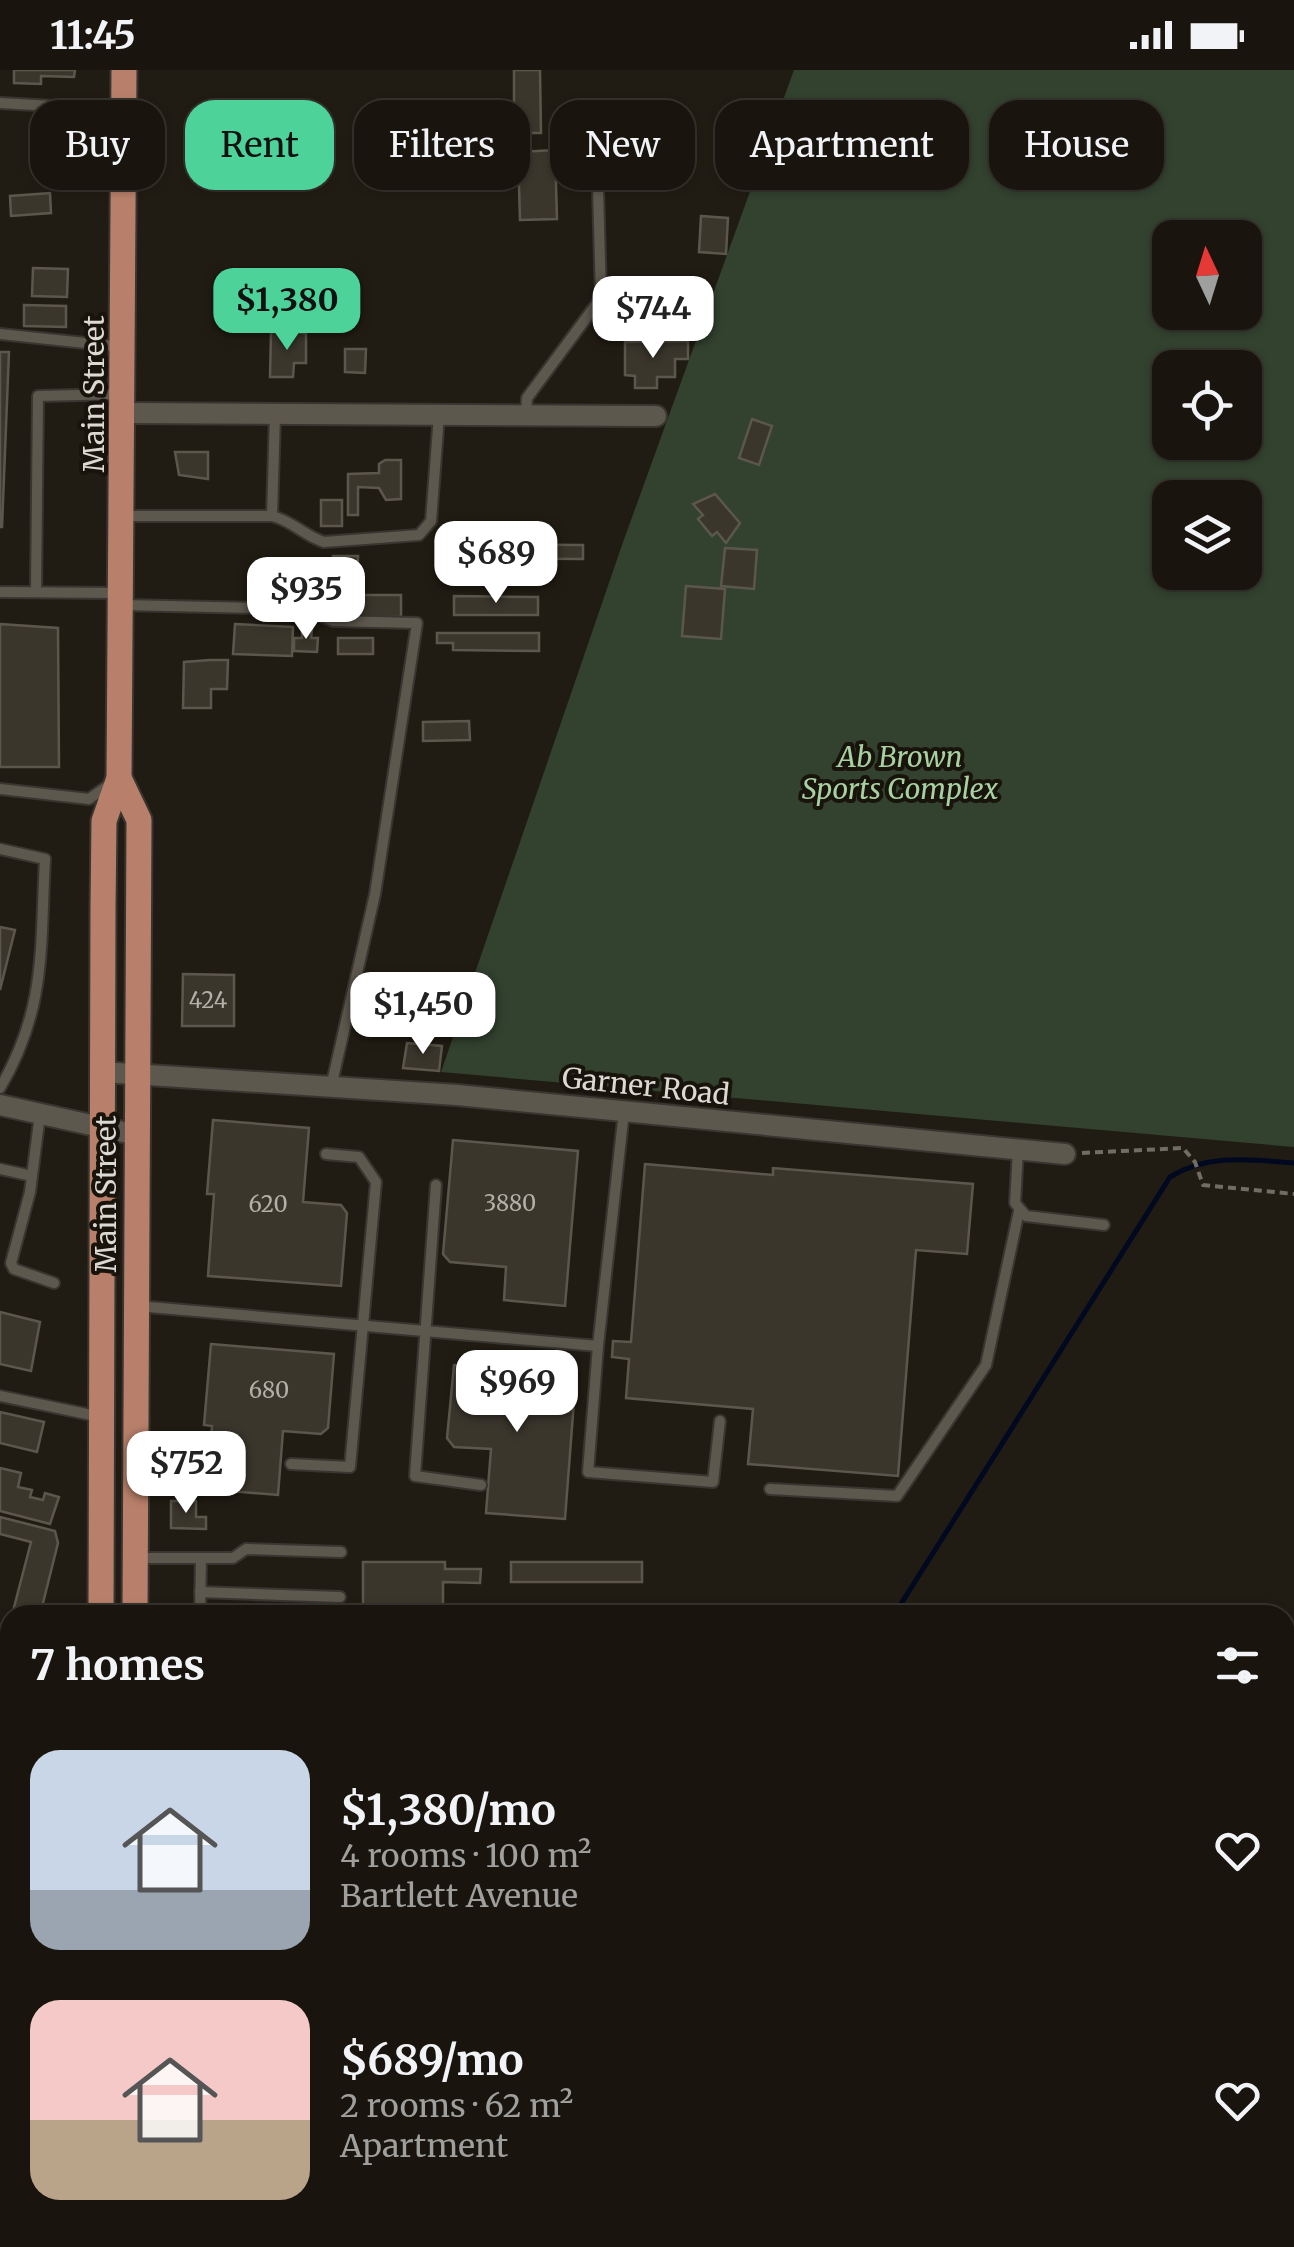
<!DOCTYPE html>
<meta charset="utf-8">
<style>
:root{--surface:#19150e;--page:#221e17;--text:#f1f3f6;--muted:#9f9f9e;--line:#37342e;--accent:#4dd39a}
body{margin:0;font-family:Merriweather,serif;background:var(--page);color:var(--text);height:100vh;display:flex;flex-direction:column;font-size:38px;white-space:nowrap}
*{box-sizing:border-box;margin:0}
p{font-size:32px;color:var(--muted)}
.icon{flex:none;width:55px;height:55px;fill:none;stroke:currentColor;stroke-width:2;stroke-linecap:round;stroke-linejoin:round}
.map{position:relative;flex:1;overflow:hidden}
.side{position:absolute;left:0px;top:1535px;width:1295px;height:642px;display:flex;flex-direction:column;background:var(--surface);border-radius:30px 30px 0 0;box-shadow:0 2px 8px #0004,0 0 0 2px var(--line)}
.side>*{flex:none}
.top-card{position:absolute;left:30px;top:30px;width:1235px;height:90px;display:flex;gap:20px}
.needle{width:65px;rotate:356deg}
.fabs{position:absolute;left:1152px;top:150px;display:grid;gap:20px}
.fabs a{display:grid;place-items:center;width:110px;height:110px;border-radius:20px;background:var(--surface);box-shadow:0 2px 8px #0004,0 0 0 2px var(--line);font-size:50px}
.price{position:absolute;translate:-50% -85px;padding:0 22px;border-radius:20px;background:#fff;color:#222;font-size:32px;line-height:65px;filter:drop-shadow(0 2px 5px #0008)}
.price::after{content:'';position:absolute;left:50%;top:60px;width:30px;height:22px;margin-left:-15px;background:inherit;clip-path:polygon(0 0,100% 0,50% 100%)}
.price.current{background:var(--accent);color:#111}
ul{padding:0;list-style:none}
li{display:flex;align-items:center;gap:30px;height:250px;padding:0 30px}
li span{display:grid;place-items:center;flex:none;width:280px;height:200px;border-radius:30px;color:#555}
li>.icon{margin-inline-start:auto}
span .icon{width:120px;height:120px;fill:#fffc;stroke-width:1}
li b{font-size:42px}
h2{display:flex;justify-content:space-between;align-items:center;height:120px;padding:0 30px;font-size:42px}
.pill{padding:0 35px;border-radius:30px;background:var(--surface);box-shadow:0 2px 8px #0004,0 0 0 2px var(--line);font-size:35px;line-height:90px}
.pill.current{background:var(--accent);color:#111}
.status{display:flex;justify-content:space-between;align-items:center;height:70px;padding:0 50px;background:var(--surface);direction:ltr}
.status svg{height:28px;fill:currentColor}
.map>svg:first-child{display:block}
</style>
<div class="status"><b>11:45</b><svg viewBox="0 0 49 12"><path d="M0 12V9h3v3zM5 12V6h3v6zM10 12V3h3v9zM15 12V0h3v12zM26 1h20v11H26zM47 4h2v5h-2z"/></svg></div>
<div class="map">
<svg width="1294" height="2177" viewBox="0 0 1294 2177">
<rect width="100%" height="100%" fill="#211c13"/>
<path fill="#32422f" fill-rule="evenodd" d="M794,0H1294V1077L441,1002L622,475ZM1170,168H1245V242H1170ZM1170,298H1245V372H1170ZM1170,428H1245V502H1170Z"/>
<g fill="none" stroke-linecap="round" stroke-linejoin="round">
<g stroke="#00091f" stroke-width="5">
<path d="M894,1545L1170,1107C1209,1083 1250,1090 1294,1093"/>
<path d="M562,2177L567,2168"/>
</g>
</g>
<g fill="#3b362c" stroke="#5c574c" stroke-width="2.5">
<path d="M14,0H75L74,7L41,6V14L14,13Z"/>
<path d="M514,0H540L541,63H514Z"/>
<path d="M462,74V81L428,82V75Z"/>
<path d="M555,80L557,149L520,150L518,82Z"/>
<path d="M50,123L51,143L11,146L10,126Z"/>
<path d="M701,146L728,148L726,184L699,182Z"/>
<path d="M33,198L68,199L67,227L32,226Z"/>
<path d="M24,235L66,236V257L24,256Z"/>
<path d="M271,262L306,263V293H294L293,307H270Z"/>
<path d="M688,271V289H675V307H657V318H635V306L625,305V272Z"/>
<path d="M345,279H366L365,303L345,302Z"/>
<path d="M0,282H9L2,457H0Z"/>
<path d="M752,349L772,356L759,395L739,388Z"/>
<path d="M175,382H208V409L179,405Z"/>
<path d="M385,390H401V429L386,430L379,418L358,417V445H348V404L379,403V394Z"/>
<path d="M715,424L740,453L726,473L717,462L712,466L698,449L703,445L693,434Z"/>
<rect x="321" y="430" width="21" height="26"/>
<path d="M438,474L583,475V489L438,488Z"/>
<path d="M725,478L757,480L754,519L721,516Z"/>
<path d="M333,486H358L357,522L333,521Z"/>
<path d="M686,516L725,519L721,569L682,566Z"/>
<path d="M332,525H401V547H349L350,539L331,538Z"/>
<path d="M454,526L538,527V545H454Z"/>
<path d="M0,554L58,558L59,697H0Z"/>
<path d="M235,554L293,557L292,586L233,584Z"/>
<path d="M302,559L312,560L311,568H318L317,582L294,581V568H302Z"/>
<path d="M437,563H539V581L453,580V573H437Z"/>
<rect x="338" y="568" width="35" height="16"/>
<path d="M210,590H228L227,619H211V638H183L184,592Z"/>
<path d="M469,651L470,670L423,671V652Z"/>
<path d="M0,857L15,860L0,920Z"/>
<path d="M183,904L234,905V956H182Z"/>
<path d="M407,973L442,976L439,1001L403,998Z"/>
<path d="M213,1050L309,1058L303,1132L341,1135L347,1143L341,1216L208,1206L214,1124H207Z"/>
<path d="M453,1070L578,1081L565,1236L504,1230L506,1197L450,1192L443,1184Z"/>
<path d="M645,1094L773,1105V1098L973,1114L967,1184L916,1180L898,1406L748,1394L753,1339L626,1328L629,1289L612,1287L613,1271L631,1272Z"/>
<path d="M0,1242L40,1252L31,1301L0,1294Z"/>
<path d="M211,1274L334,1284L328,1358L321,1364L283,1361L278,1425L207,1419L212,1356L204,1355Z"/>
<path d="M454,1295L576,1305L565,1449L486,1443L491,1379L454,1377L447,1368Z"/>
<path d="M0,1342L44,1352L37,1382L0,1373Z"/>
<path d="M0,1398L21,1403L18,1417L32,1420L30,1427L43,1430L45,1423L59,1427L50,1454L0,1441Z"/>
<path d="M171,1431H196V1447H206V1459L171,1458Z"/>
<path d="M0,1447L55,1461L58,1473L40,1545H12L31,1472L0,1464Z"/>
<path d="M363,1492H445V1499H481L480,1513L443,1512V1538H363Z"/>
<rect x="511" y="1492" width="131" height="20"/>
<path d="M0,2128L10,2133V2168H21L18,2173L0,2165Z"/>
<path d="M192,2168H411L431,2177H212Z"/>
</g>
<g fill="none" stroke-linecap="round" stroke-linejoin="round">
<defs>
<g id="lane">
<path d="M0,33L123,40"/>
<path d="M597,82L601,228"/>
<path d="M0,264L123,277"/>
<path d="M526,345L527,328L601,228H663"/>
<path d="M124,446H272L275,344"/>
<path d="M272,446C293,451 304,466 324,472L419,465L431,451L439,345"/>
<path d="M0,522L117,523"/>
<path d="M36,522L38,326L123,324"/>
<path d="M123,535L305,539L333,551L417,553L375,824L331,1017"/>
<path d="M0,719L89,729L109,715"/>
<path d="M0,779L45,789C40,877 47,938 0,1018"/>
<path d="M40,1044L30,1122L11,1193L14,1199L54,1213"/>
<path d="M1018,1080L1015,1133L1026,1146L1104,1155"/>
<path d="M0,1099L32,1106"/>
<path d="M436,1115L415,1406L481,1415"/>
<path d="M137,1236L598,1276L624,1041"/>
<path d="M598,1276L588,1402L713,1412L720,1351"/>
<path d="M0,1326L101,1347"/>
<path d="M291,1394L350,1397L376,1112L359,1087L326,1084"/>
<path d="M770,1419L897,1426L986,1295L1019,1141"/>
<path d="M136,1488H233L246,1479L341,1482"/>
<path d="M200,1522L340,1527"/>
<path d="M200,1545L201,1488"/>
<path d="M0,1867L10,1848"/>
<path d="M0,1993L10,1997"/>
<path d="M161,2177L163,2168"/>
</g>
<g id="street">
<path d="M124,343L656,346"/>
<path d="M102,1002L457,1025L1065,1084"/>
<path d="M0,1035L137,1065"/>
<path d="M0,1942L10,1946"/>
</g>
<g id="primary">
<path d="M119,708L139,750L135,1545"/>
<path d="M101,1545L103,838L104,751L119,708L124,0"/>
<path d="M98,2177V2168"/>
<path d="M131,2177V2168"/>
</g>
</defs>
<use href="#lane" stroke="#393530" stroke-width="14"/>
<use href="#street" stroke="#393530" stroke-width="24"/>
<use href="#primary" stroke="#393530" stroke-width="29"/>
<path stroke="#716d65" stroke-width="4" stroke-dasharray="8 5" stroke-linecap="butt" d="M1082,1083L1183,1078L1195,1092L1203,1115L1294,1124"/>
<use href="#lane" stroke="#5d584d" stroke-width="10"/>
<use href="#street" stroke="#5d584d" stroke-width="20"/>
<use href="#primary" stroke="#b8806a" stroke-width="25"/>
</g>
<g text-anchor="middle" stroke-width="8" stroke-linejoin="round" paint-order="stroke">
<g font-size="22" fill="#b4b0a8">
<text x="208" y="938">424</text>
<text x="510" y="1141">3880</text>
<text x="268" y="1142">620</text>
<text x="269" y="1328">680</text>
</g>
<g font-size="28" fill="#dcd8d2" stroke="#18130b">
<text transform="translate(94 324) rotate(-90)" y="10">Main Street</text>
<text transform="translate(646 1016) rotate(6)" y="10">Garner Road</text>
<text transform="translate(106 1124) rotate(-90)" y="10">Main Street</text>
</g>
<g font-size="28" font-style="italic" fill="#a7d1a1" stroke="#18130b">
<text x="900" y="697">Ab Brown<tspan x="900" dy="32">Sports Complex</tspan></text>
</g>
</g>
</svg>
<div class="fabs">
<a><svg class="needle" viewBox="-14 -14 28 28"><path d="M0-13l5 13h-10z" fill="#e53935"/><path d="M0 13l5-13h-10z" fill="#9f9f9e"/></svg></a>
<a><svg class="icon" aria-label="locate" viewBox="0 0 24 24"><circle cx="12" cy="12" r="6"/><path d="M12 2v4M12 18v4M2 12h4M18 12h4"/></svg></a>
<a><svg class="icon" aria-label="layers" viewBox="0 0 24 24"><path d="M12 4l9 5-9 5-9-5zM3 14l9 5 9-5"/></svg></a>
</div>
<b class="price current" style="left:287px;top:283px">$1,380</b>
<b class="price" style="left:653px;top:291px">$744</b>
<b class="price" style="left:496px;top:536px">$689</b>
<b class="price" style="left:306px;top:572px">$935</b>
<b class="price" style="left:423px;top:987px">$1,450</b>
<b class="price" style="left:517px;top:1365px">$969</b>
<b class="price" style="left:186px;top:1446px">$752</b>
<div class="top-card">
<a class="pill">Buy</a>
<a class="pill current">Rent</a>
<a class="pill">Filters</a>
<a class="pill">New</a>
<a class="pill">Apartment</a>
<a class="pill">House</a>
</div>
<section class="side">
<h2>7 homes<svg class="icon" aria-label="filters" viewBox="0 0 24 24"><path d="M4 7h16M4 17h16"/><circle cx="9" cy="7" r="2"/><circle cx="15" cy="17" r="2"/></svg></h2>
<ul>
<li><span style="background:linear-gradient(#c9d6e8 70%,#9aa5b1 0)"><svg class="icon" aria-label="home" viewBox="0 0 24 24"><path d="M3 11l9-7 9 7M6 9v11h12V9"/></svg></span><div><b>$1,380/mo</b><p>4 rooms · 100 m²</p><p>Bartlett Avenue</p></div><svg class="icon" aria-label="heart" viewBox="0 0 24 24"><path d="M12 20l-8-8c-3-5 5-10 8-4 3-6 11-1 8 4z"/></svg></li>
<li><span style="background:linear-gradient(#f6c9c9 60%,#b9a48a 0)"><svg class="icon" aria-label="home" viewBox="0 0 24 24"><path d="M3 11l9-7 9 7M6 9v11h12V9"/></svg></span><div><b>$689/mo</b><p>2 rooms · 62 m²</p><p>Apartment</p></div><svg class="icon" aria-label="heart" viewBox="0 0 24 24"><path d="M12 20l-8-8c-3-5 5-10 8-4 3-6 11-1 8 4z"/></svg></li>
</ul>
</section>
</div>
